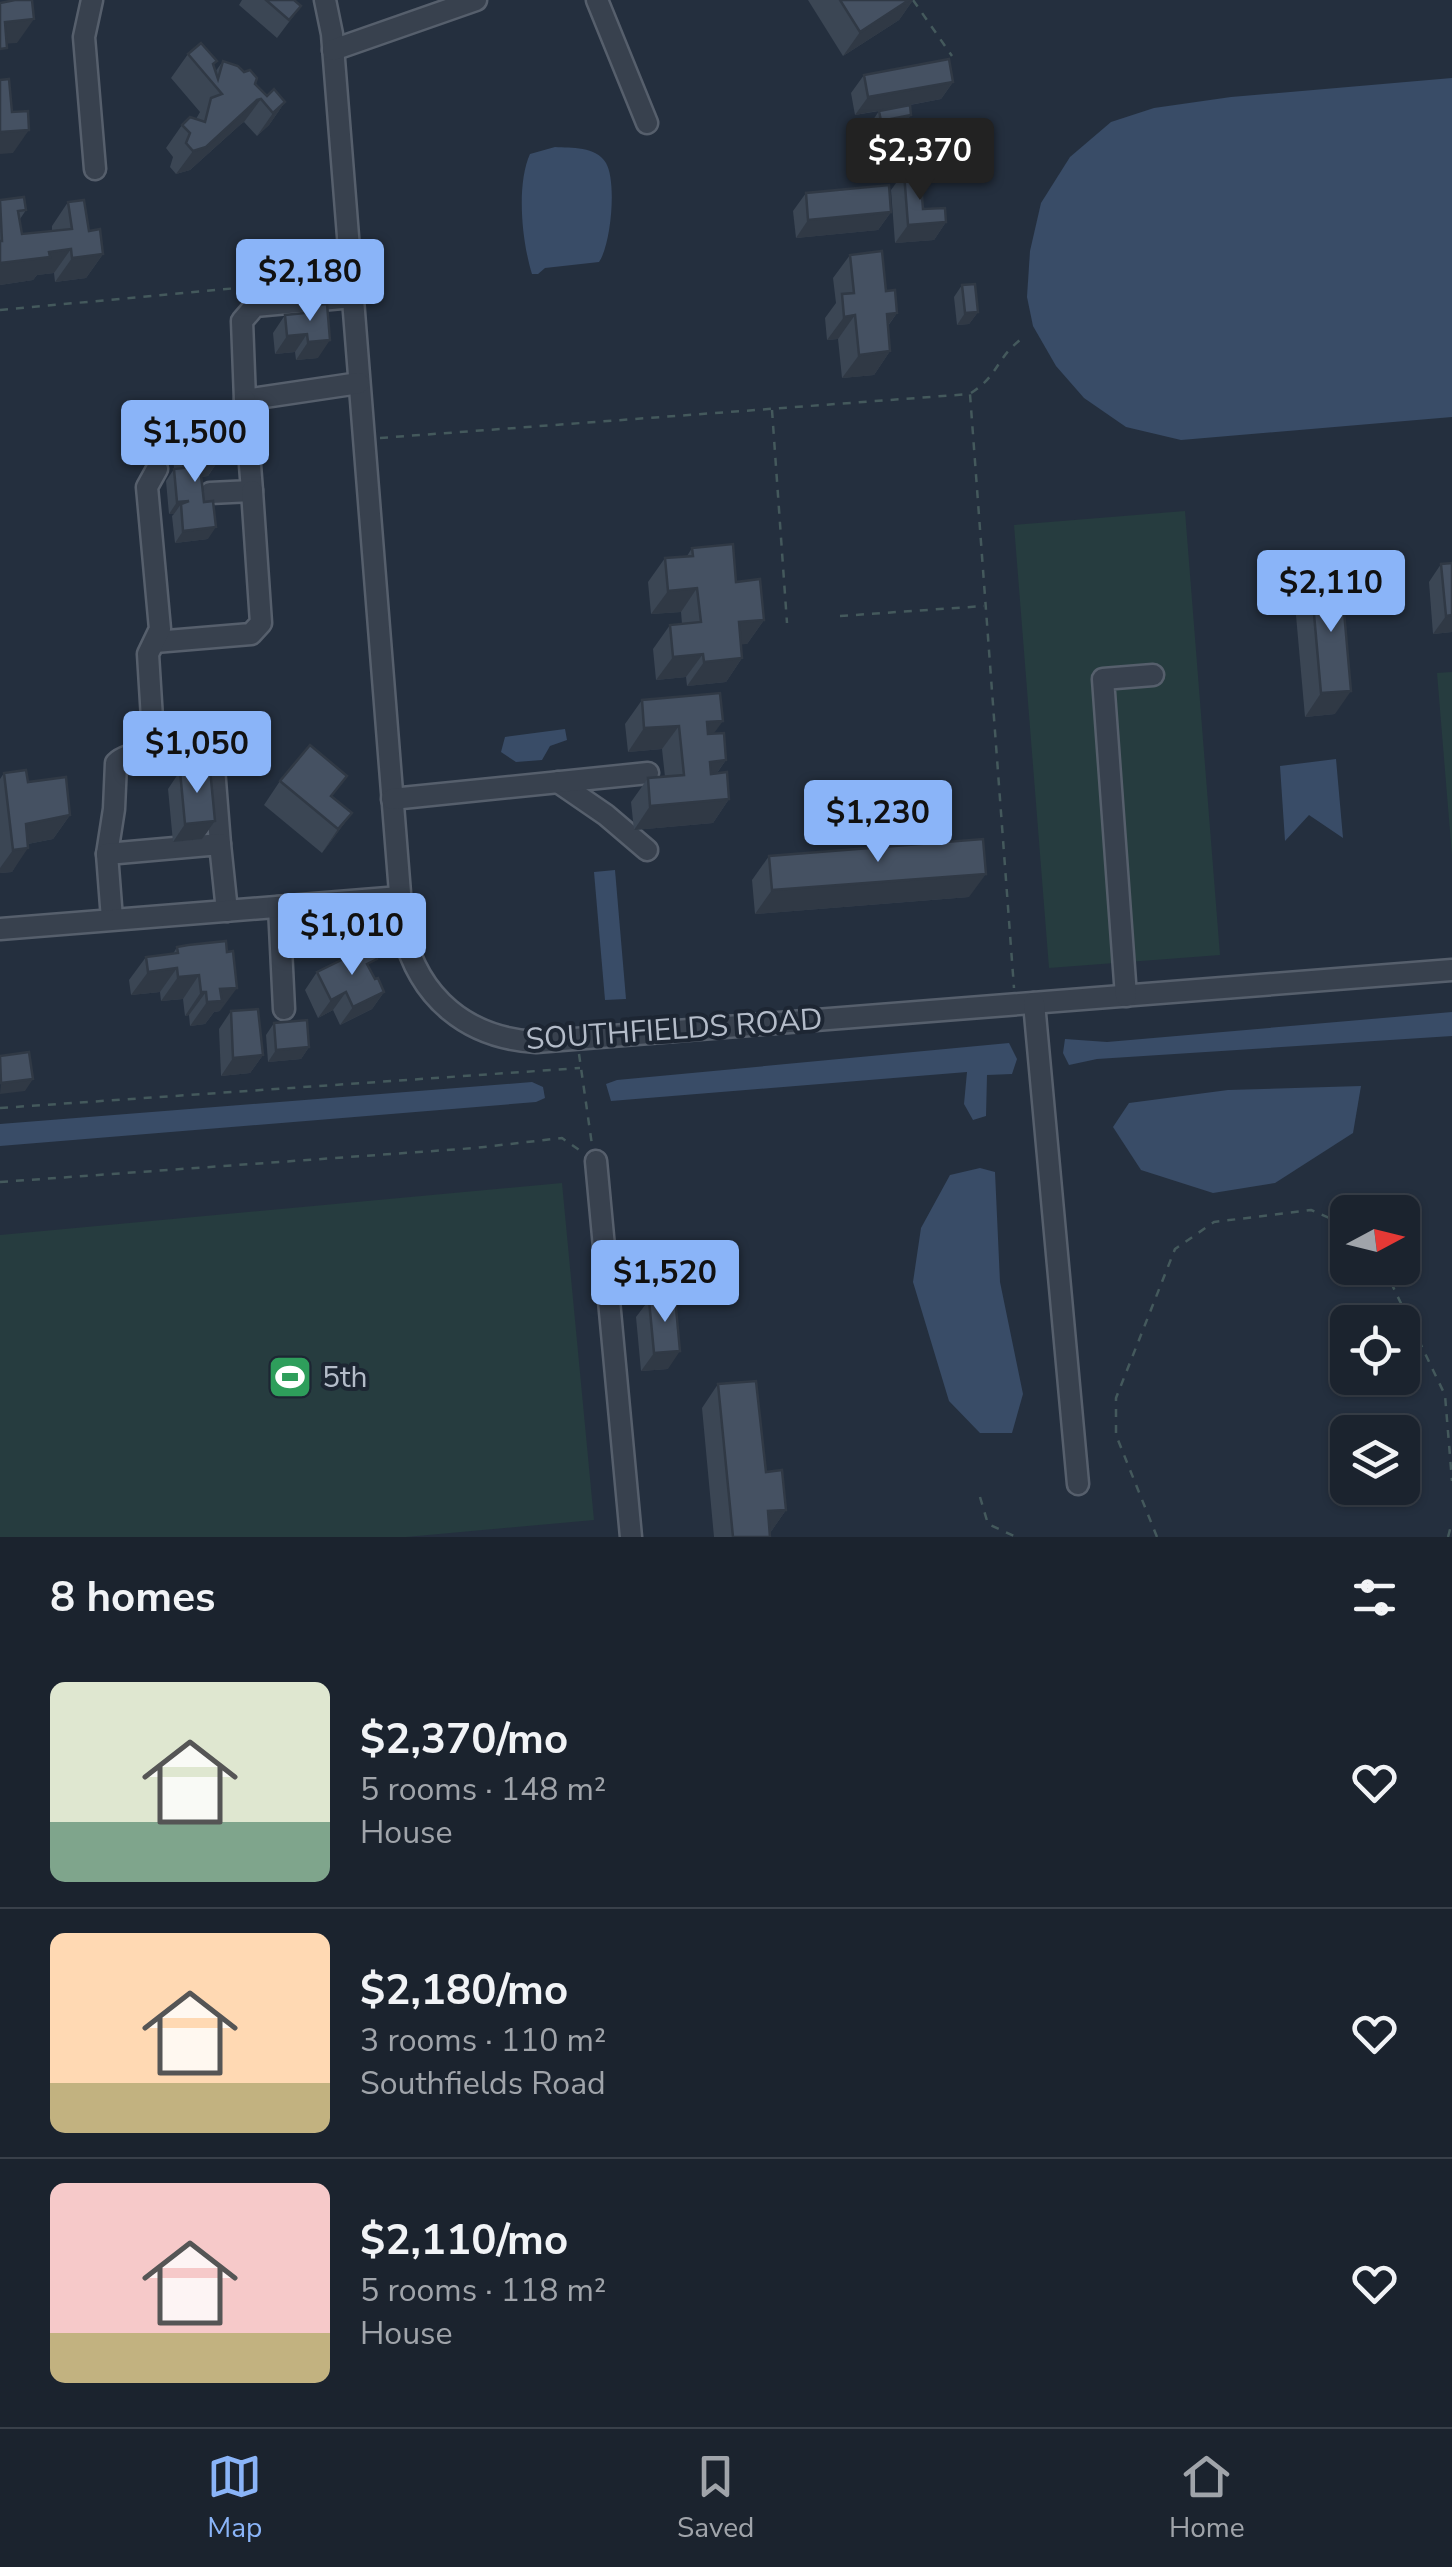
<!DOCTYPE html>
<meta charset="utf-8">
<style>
:root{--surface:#1b232e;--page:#242b36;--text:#f1f3f6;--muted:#a0a4aa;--line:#39404a;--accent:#8ab4f8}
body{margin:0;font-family:"Nunito Sans",sans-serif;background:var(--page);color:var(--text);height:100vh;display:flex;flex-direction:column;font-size:38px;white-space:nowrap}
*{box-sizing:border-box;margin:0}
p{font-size:32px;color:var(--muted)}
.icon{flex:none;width:55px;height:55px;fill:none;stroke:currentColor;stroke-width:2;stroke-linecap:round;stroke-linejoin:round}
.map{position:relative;height:1537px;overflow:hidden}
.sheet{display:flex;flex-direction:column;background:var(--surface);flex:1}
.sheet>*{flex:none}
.needle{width:65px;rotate:83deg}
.buttons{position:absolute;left:1330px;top:1195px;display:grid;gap:20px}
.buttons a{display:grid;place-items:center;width:90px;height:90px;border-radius:15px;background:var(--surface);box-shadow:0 2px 8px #0004,0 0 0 2px var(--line);font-size:50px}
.price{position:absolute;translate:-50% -85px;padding:0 22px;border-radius:10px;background:var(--accent);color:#111;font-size:32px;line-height:65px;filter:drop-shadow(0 2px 5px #0008)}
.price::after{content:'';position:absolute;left:50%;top:60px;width:30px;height:22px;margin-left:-15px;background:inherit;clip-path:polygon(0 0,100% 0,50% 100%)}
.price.selected{background:#222;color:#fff}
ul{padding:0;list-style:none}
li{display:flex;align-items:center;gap:30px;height:250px;padding:0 50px}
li+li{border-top:2px solid var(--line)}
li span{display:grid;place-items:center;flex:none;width:280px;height:200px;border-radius:15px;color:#555}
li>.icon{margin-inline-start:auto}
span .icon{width:120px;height:120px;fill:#fffc;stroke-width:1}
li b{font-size:42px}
h2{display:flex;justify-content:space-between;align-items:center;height:120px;padding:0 50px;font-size:42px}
.menu{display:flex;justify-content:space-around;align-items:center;height:140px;border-top:2px solid var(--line);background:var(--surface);font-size:28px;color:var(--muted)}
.menu a{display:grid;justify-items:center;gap:5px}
.menu .selected{color:var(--accent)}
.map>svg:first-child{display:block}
</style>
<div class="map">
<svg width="1452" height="1537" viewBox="0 0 1452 1537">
<rect width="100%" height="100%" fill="#242f3e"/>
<g fill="#263c3f">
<path d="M1185,511L1220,955L1049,968L1014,525Z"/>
<path d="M1452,672V856L1437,673Z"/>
<path d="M562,1183L594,1520L406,1537H0V1235Z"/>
</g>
<g fill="#394c67">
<path d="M1452,78V417L1181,440L1126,427L1084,398L1056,366L1033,326L1027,297L1030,251L1041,203L1070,157L1111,122L1154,108L1231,97Z"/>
<path d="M555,147C571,148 596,146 606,163C617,182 611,245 599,262L545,268L538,274H532C522,242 516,185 530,154Z"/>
<path d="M565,729L567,740L550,746L542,760L516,762L501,752L505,737Z"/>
<path d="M1336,759L1343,838L1309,815L1285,841L1280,766Z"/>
<path d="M615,870L626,999L605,1000L594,872Z"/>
<path d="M1452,1012V1036L1097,1059L1069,1065L1063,1053L1065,1039L1107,1042Z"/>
<path d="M1009,1043L1017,1059L1012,1074L987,1075L986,1116L973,1120L964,1104L967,1072L611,1101L606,1084L617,1080Z"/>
<path d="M532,1082L543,1087L545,1098L536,1102L0,1146V1124Z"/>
<path d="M1361,1086L1353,1133L1275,1183L1213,1193L1141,1170L1113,1127L1129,1103L1228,1090Z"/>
<path d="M980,1168L995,1172L1000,1282L1023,1394L1012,1433H980L949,1401L913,1282L921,1228L950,1175Z"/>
</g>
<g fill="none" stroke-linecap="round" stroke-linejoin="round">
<defs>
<g id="minor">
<path d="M92,0L84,37L95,169"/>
<path d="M325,0L332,34L403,931C419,998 467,1038 536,1042L1452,970"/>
<path d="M597,0L647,123"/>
<path d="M333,50L476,0"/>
<path d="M353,297L255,306L242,321L245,400L359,383"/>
<path d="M210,493L252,491L245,400"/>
<path d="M155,642L251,634L261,623L252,491"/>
<path d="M154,751L148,654L160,629L147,487L157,469"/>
<path d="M558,782L606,815L647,850"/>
<path d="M392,799L648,773"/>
<path d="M107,854L114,809L116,763C128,751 178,744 195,747C197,748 207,754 209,755L214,768L220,844"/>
<path d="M279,907L284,1009"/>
<path d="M112,919L107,854L220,844L227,911"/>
<path d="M0,929L400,897"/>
<path d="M1126,996L1103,679L1153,675"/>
<path d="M1034,1003L1078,1484"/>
<path d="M596,1161L631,1537"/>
</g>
</defs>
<use href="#minor" stroke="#565f6c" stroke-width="25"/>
<g stroke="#44595c" stroke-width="2.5" stroke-dasharray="8 8" stroke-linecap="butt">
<path d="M913,0L952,56"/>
<path d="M0,310L335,279"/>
<path d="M971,393C999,375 995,360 1020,340"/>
<path d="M772,410L787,623"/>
<path d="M380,438L970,394L1014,988"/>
<path d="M840,616L984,606"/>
<path d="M579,1054L592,1145"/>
<path d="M0,1108L580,1068"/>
<path d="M0,1182L475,1148L562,1138L582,1152"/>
<path d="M1384,1268L1445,1395L1452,1481"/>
<path d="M980,1497L988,1524L1016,1537"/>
<path d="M1157,1537L1116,1435V1398L1175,1249L1214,1222L1311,1210L1348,1226"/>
<path d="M1448,1537L1452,1522"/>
</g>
<use href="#minor" stroke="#38414e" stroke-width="20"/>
</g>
<g fill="#3b4654">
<path d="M242,0H294L301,6L277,38L239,5Z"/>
<path d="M808,0H913L899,20L843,56Z"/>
<path d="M188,54L213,66L215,72L223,61L255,84L267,96L285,102L269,125L257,136L244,122L241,124L190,170L176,174L170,167L173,157L166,148L182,125L196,119L200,112L171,78Z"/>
<path d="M864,75L953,82L941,99L910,105L903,127L873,133L871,123L879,111L855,115L851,93Z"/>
<path d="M904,172L923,209L946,222L934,240L895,243L891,190Z"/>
<path d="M806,193L891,212L878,230L796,238L793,211Z"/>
<path d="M0,200L26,210L20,219L22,234L52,231V226L68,202L103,254L86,278L55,282L54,273L37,275L33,280L0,285Z"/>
<path d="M850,255L886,291L897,313L888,326L890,351L874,375L842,378L838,339L827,340L825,318L836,303L833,278Z"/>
<path d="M962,285L978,312L969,324L957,325L954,297Z"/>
<path d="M305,306L318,358L296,360L295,352L275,354L273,333L285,315L300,313Z"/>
<path d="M181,441L216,464L208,476L201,477L208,539L175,543L172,516L174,514H169L166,481L174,469L173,453Z"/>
<path d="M692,548L736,582L764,620L747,644H741L742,658L726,682L687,686L686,677L656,680L653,649L670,625L682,624L681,612L651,614L648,582L665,558L687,556Z"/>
<path d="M1452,563V632L1433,634L1429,582L1441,564Z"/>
<path d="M1311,580L1335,714L1305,717L1295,604Z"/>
<path d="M642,700L714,734L726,760L717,773L729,799L713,823L634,830L631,802L648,778L665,777L662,749L628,752L625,724Z"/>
<path d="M180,771L215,821L202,839L173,842L168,789Z"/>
<path d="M4,773L28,782L70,815L53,839L28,844L12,872L0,873V779Z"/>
<path d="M280,781L332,797L352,813L322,853L264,805Z"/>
<path d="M769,856L969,897L755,914L752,880Z"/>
<path d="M188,945L220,1011L214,1012L205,1024L190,1026L189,1015L185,1016L183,999L161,1001L160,992L131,995L129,980L146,957L173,954L177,947Z"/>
<path d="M370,969L375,979L384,992L372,1009L340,1025L333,1010L318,1018L305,990L317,972Z"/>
<path d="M231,1011L263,1055L250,1073L221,1076L219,1029Z"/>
<path d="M274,1023L309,1047L301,1059L268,1062L266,1035Z"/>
<path d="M649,1300L668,1369L641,1371L636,1317Z"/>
<path d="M718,1384L786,1510L770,1533V1537H714L702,1408Z"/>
</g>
<g fill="#303945">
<path d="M909,0H913L899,20L843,56L860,32Z"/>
<path d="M34,19L17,43L0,44L5,22Z"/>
<path d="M953,82L941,99L855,115L868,97Z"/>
<path d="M261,99L244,122L241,124L190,170L176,174L193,151L257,100Z"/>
<path d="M285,102L269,125L257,136L273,113Z"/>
<path d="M911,115L903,127L873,133L881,121Z"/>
<path d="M29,130L13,153L0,154V132Z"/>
<path d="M891,212L878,230L796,238L808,220Z"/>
<path d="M946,222L934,240L895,243L908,225Z"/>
<path d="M71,249L54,273L37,275L33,280L0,285V263L49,252Z"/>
<path d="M103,254L86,278L55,282L72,258Z"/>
<path d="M978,312L969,324L957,325L965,313Z"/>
<path d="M897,313L880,336L887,314Z"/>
<path d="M855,315L838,339L827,340L844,317Z"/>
<path d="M307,334L295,352L275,354L287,336Z"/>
<path d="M330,340L318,358L296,360L308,342Z"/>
<path d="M890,351L874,375L842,378L859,355Z"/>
<path d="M216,464L208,476L192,478L200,466Z"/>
<path d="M189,501L181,504L174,514H169L177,502Z"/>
<path d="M216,527L208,539L175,543L183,531Z"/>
<path d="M697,588L681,612L651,614L668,591Z"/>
<path d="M1452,615V632L1433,634L1446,616Z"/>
<path d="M764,620L747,644L722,646L739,622Z"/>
<path d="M703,654L686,677L656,680L673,657Z"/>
<path d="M742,658L726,682L687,686L704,662Z"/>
<path d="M1351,691L1335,714L1305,717L1321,693Z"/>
<path d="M723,721L706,744L707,722Z"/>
<path d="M679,726L662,749L628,752L644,728Z"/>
<path d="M726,760L709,784L710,762Z"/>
<path d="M729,799L713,823L634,830L650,806Z"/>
<path d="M352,813L335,836L322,853L338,829Z"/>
<path d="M70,815L53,839L12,847L26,824Z"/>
<path d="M215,821L202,839L173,842L185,824Z"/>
<path d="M28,848L12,872L0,873V868L13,850Z"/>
<path d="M986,874L969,897L755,914L772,890Z"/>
<path d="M177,968L160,992L131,995L148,972Z"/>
<path d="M199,975L183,999L161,1001L178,977Z"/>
<path d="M237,988L220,1011L214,1012L205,1024L190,1026L207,1002L220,989Z"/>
<path d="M201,992H206L189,1015L185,1016Z"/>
<path d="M346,992L333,1010L318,1018L331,1000Z"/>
<path d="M384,992L372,1009L340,1025L353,1007Z"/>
<path d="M309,1047L301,1059L268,1062L276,1050Z"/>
<path d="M263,1055L250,1073L221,1076L233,1058Z"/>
<path d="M33,1079L25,1091L0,1094L1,1083Z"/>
<path d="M680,1351L668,1369L641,1371L654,1353Z"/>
<path d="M786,1510L770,1533L768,1511Z"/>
</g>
<g fill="#455162" stroke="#303945" stroke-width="2.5">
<path d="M15,0H32L34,19L5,22L7,48L0,49V3Z"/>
<path d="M266,0H294L301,6L289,20Z"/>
<path d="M840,0H909L860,32Z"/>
<path d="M201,43L217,61L213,64L218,79L223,61L238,66L244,72L250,70L257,78L255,84L267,96L274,89L285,102L273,113L261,99L257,100L206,147L193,151L186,143L190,133L182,125L190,117L205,122L211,98L222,94L188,54Z"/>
<path d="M949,59L953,82L868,97L864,75Z"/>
<path d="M9,79L12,112L28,111L29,130L0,132V80Z"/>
<path d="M910,105L911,115L881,121L879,111Z"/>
<path d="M920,170L923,209L945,208L946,222L908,225L904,172Z"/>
<path d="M889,185L891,212L808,220L806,193Z"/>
<path d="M24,197L26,210L18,211L22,234L72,229L68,202L84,200L89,231L100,229L103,254L72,258L71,249L49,252L50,257L0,263V241H2L0,200Z"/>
<path d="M882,251L886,291L895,290L897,313L887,314L890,351L859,355L855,315L844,317L842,294L854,293L850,255Z"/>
<path d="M975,284L978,312L965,313L962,285Z"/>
<path d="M327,304L330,340L308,342L307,334L287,336L285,315L306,313L305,306Z"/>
<path d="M214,438L216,464L200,466L204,502L213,501L216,527L183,531L181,504L189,501L177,502L174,469L184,468L181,441Z"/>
<path d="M733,544L736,582L760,579L764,620L739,622L742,658L704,662L703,654L673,657L670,625L701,622L697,588L668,591L665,558L693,556L692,548Z"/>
<path d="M1452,563V615L1446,616L1441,564Z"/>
<path d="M1341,577L1351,691L1321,693L1311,580Z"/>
<path d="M720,693L723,721L707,722L708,734L724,733L726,760L710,762L711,774L727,772L729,799L650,806L648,778L684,775L679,726L644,728L642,700Z"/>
<path d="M310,745L347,776L331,796L352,813L338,829L280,781Z"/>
<path d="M210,769L215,821L185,824L180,771Z"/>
<path d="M26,770L28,782L66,777L70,815L26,824L28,848L13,850L4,773Z"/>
<path d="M983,839L986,874L772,890L769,856Z"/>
<path d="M226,941L227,952L233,951L237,988L220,989L222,1001L207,1002L206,992H201L199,975L178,977L177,968L148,972L146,957L178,953L177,947L188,945Z"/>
<path d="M370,946L377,959L367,964L375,979L378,978L384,992L353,1007L346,992L331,1000L317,972Z"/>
<path d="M258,1009L263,1055L233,1058L231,1011Z"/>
<path d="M307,1020L309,1047L276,1050L274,1023Z"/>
<path d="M29,1052L33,1079L1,1083L0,1056Z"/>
<path d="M675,1297L680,1351L654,1353L649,1300Z"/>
<path d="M756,1381L766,1472L782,1470L786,1510L768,1511L770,1537H733L718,1384Z"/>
</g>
<defs>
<symbol id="stadium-square" viewBox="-11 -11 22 22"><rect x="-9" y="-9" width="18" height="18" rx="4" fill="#2e9e5b" stroke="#1d2633"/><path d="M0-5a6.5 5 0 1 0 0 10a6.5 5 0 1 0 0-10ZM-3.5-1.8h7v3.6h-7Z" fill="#fff"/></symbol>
</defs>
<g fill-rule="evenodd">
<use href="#stadium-square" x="265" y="1352" width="50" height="50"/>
</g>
<g text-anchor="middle" stroke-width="8" stroke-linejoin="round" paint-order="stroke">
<g font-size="30" fill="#b4bcc9" stroke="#1d2633">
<text transform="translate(674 1029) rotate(-4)" y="10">SOUTHFIELDS ROAD</text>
</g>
<g font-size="30" fill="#b4bcc9" stroke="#1d2633" text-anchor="start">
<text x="322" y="1387">5th</text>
</g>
</g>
</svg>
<div class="buttons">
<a><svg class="needle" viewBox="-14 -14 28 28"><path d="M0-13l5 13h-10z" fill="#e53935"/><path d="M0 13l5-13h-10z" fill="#a0a4aa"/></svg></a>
<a><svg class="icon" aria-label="locate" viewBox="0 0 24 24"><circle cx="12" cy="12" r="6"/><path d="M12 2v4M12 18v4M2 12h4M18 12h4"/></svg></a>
<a><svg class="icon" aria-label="layers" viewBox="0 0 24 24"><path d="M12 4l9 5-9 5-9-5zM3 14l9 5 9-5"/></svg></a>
</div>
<b class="price selected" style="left:920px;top:203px">$2,370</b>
<b class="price" style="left:310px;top:324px">$2,180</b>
<b class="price" style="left:195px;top:485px">$1,500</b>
<b class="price" style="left:1331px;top:635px">$2,110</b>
<b class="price" style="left:197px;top:796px">$1,050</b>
<b class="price" style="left:878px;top:865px">$1,230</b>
<b class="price" style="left:352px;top:978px">$1,010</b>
<b class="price" style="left:665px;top:1325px">$1,520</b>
</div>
<section class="sheet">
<h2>8 homes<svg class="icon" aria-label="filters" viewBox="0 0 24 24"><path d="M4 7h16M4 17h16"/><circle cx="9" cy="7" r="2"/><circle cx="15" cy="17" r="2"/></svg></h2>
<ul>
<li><span style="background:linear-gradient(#dfe7d0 70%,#7fa58c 0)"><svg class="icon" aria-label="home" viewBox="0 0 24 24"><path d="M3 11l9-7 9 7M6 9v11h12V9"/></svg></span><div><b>$2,370/mo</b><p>5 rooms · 148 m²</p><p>House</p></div><svg class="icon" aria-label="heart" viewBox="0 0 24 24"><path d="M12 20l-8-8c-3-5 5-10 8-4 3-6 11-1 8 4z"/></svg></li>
<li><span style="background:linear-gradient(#ffd9b3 75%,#c2b280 0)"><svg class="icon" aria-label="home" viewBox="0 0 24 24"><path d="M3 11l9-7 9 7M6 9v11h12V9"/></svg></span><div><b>$2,180/mo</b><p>3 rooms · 110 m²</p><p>Southfields Road</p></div><svg class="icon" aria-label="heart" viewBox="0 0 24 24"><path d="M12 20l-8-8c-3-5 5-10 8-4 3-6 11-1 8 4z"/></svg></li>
<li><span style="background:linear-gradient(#f6c9c9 75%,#c2b280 0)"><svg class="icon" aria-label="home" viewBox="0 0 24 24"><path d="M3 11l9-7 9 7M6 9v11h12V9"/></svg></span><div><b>$2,110/mo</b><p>5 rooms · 118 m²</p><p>House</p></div><svg class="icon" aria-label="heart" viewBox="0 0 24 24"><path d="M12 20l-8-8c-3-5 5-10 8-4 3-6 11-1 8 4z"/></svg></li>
</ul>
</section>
<nav class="menu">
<a class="selected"><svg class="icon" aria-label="map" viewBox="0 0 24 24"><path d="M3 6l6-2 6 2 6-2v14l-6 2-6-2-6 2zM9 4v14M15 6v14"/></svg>Map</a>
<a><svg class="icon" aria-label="saved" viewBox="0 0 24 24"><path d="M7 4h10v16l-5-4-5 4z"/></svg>Saved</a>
<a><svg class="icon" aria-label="home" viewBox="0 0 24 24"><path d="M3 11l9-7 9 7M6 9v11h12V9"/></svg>Home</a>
</nav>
